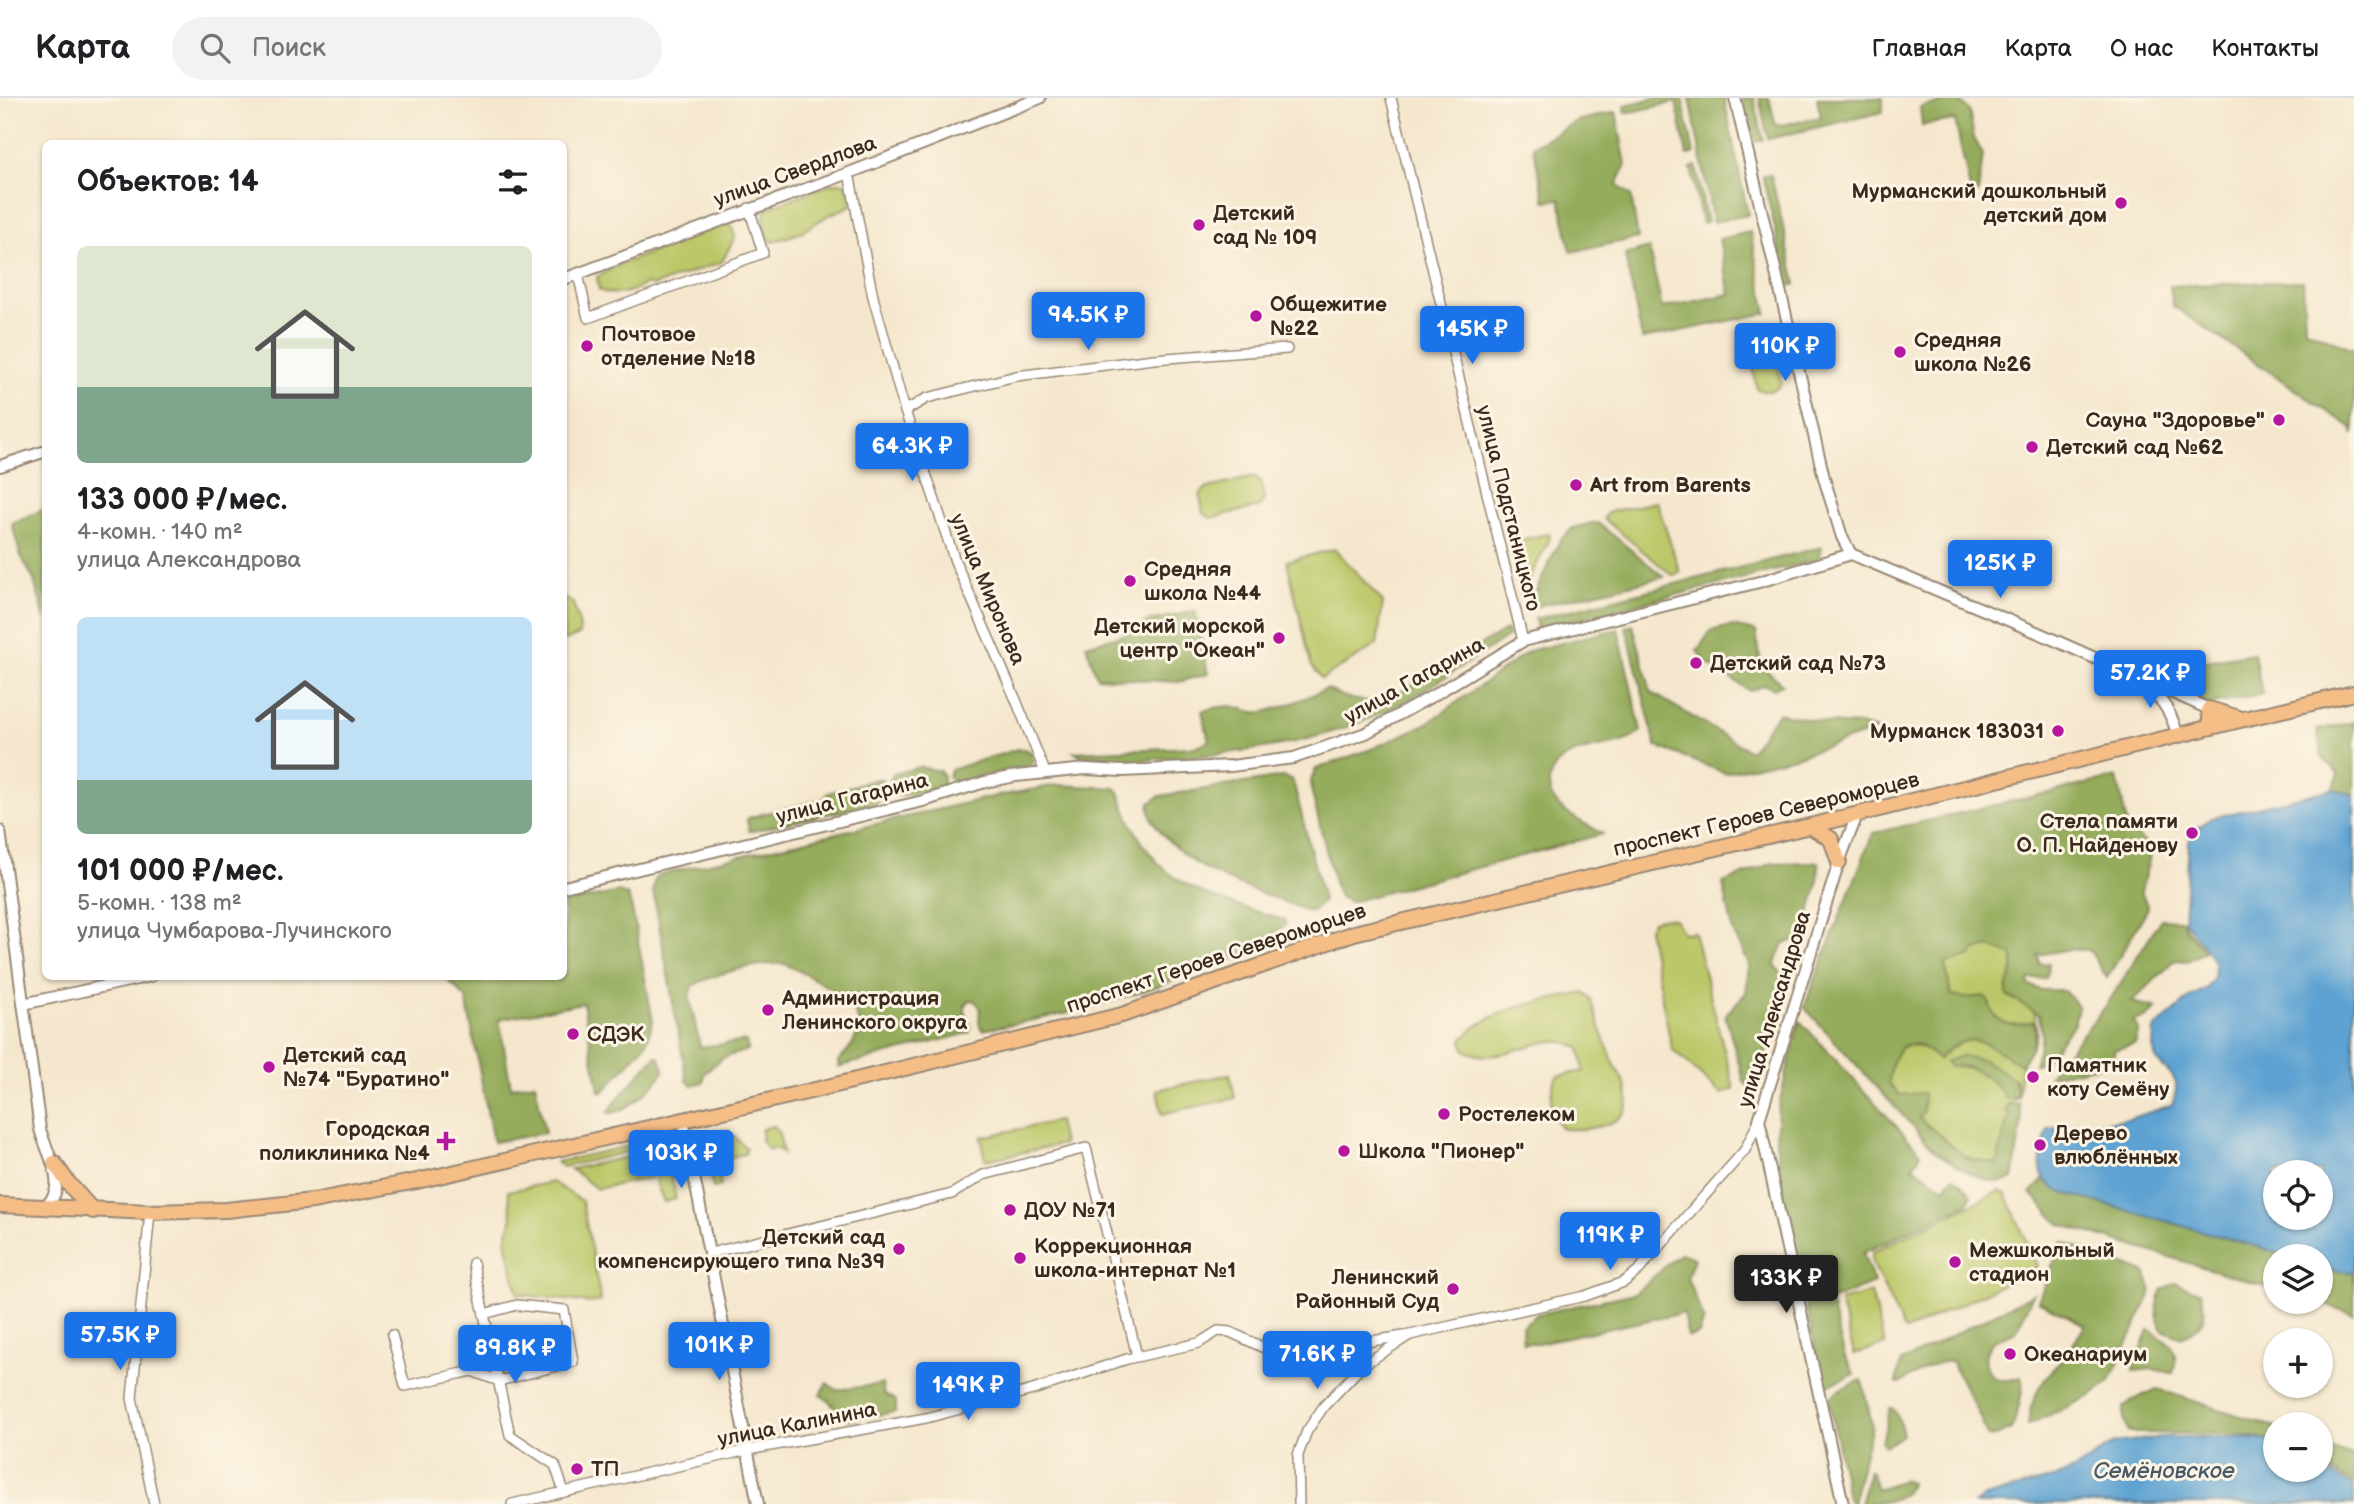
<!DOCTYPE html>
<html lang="ru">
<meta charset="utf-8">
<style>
:root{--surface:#fff;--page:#f2f2f2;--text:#202124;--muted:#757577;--line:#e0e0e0;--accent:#1a73e8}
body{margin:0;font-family:"Balsamiq Sans",sans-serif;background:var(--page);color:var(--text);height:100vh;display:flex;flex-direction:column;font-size:26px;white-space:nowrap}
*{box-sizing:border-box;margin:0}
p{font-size:23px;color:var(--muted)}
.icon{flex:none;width:38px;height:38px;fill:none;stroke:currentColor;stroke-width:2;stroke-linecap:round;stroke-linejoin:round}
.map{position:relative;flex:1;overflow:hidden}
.panel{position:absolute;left:42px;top:42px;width:525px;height:840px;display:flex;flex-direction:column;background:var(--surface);border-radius:10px;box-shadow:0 2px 5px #0004}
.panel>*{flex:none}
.tools{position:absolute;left:2263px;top:1062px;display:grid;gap:14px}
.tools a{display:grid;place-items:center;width:70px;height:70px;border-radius:50%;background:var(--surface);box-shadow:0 2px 5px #0004;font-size:35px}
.price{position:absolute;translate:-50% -60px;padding:0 16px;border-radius:7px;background:var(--accent);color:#fff;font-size:23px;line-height:46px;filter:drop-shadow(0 2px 4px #0008)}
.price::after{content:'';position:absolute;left:50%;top:42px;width:21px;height:16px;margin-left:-10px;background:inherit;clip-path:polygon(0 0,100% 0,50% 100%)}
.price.active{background:#222;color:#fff}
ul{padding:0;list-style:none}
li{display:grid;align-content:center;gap:14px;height:371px;padding:0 35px}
li span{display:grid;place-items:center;height:217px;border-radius:10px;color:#555}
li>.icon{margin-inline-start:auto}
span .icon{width:126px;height:126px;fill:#fffc;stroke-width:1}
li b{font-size:30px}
h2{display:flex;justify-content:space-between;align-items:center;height:84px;padding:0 35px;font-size:30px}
header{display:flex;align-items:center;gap:42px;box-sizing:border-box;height:98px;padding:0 35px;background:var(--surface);border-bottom:2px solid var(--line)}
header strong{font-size:33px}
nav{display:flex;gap:38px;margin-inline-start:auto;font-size:24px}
.search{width:490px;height:63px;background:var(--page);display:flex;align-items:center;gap:18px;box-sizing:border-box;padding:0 24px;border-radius:38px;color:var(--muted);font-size:26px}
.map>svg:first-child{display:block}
</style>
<header>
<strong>Карта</strong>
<div class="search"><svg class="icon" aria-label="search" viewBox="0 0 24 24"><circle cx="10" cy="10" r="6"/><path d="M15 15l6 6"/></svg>Поиск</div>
<nav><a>Главная</a><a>Карта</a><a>О нас</a><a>Контакты</a></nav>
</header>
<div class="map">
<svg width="2354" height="1406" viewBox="0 0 2354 1406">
<rect width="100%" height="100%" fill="#fcf5e5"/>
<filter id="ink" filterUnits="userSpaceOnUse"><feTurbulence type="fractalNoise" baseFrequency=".0143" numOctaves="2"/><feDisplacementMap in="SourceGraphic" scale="14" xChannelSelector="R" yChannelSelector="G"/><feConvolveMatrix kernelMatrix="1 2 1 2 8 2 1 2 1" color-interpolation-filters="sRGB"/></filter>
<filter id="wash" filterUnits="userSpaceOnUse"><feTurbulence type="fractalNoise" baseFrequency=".00686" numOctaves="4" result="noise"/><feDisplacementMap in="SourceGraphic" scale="28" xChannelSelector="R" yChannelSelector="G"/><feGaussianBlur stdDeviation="1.57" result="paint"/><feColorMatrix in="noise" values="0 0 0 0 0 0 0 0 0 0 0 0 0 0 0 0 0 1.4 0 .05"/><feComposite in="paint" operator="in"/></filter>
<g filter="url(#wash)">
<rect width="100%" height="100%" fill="#f5e7cd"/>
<g fill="#bbc768" stroke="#7b7843" stroke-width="2">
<path d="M833,85H846L851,100L850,108L827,118L800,135L772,144L767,137L763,121L767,110Z"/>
<path d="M727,125L731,126L735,139L722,164L653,188L645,186C632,195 614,199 599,192L597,179L616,168Z"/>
<path d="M1763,235C1778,243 1779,271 1781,286C1774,294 1767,295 1757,291L1747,245L1751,239Z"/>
<path d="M1253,379L1261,383L1264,402L1259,409L1210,420L1203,415L1200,397L1205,391Z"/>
<path d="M1657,404L1680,475L1672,477L1604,421L1607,415L1613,413Z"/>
<path d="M1547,436L1550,437L1549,443L1521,497L1510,444Z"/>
<path d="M1335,451L1383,504L1377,547L1322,581L1311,567L1287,463Z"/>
<path d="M564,500L573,505L580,529L579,537L564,543Z"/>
<path d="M1660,820L1674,821L1683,835L1694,834L1734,991L1721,996L1672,951L1648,831L1653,823Z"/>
<path d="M1990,849L2012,857C2017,878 2006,882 2007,897L2034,912L2037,934L2035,943L2021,967L2018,999L2007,1008L2009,1015L1997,1067C1988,1064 1978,1063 1970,1060C1943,1051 1908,1006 1889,985C1892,957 1897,937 1929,953L1951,897L1945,865L1971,858L1975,852Z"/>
<path d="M1584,895L1591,901C1597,920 1603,940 1611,958C1615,970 1624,981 1627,993C1636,1030 1586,1032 1563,1031C1549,1019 1548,993 1557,978L1584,973L1580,950C1571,946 1562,942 1553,943C1525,945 1489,969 1464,951L1462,942C1490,908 1544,904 1584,895Z"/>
<path d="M1230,976L1235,1000L1162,1016L1157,992Z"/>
<path d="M1058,1023L1063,1046L986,1062L981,1039Z"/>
<path d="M773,1028L779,1035L783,1056L778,1051H768L761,1043L762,1031Z"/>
<path d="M728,1032L746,1050L745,1056L716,1062L721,1088L713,1090L705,1049C708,1036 716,1034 728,1032Z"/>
<path d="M660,1041L661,1046L562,1069L556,1064Z"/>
<path d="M659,1052L651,1080L597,1091L571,1071Z"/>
<path d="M664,1053L667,1057L676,1101L664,1104L655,1082Z"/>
<path d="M552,1084L582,1103L601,1203L590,1205L518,1196L506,1142L512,1119L508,1093Z"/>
<path d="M1999,1093L2006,1096L2038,1169L1906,1233L1903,1230L1871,1162L1873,1154Z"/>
<path d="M1871,1195L1885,1247L1854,1256L1840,1203Z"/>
</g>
<g fill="#94ac5c" stroke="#686b3d" stroke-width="2">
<path d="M1655,0H1682L1694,56L1687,57L1676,4L1626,15L1625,7Z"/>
<path d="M1690,0H1724L1748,117L1713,124Z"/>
<path d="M1742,0H1754L1763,42L1753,44Z"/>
<path d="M1759,0H1769L1776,28L1821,19L1817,0H1883V14L1768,41Z"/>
<path d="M1958,1L1969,13L1974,40L1983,57L1978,94L1972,101L1955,22L1922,27L1920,9Z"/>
<path d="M1616,14L1626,67L1617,87L1631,97L1638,140L1571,154L1560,101L1545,103L1533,48L1577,23Z"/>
<path d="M1696,68L1707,124L1702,125L1691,70Z"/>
<path d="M1771,77L1796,186L1788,188L1763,78Z"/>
<path d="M1750,134L1767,215L1642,241L1625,157L1649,150L1662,210L1730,196L1719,141Z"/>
<path d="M2303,183L2305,231L2354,251V337L2352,330L2173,208L2170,188Z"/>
<path d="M45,411V522L34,482L20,456L12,425Z"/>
<path d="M1592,425H1598L1664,479L1528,510L1560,442L1573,430Z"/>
<path d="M1822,449L1818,462L1537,531L1535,521Z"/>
<path d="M1195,513L1208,576L1178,584L1097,579L1086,547L1134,534L1146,524Z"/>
<path d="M1633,527L1651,594L1750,653L1778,615L1827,625L1859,627L1877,632L1795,659L1725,675L1656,648L1626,529Z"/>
<path d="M1732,528L1756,533L1761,567L1782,586L1774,591L1764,587L1750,593L1706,564L1697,553L1711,533Z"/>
<path d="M1618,531L1641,633C1619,656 1565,641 1551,676C1539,708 1582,723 1603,736L1350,804L1340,799L1335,788L1312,695L1311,682L1316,671L1374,650L1428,625L1529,553Z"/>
<path d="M1506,532L1509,538C1462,568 1414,603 1361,624C1298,649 1225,657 1157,661C1139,663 1105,666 1088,662C1083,661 1078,657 1074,654L1195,649L1209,643L1202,613C1212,611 1225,606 1236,609C1246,611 1251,616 1263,614C1285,610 1306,599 1327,591C1347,602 1365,606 1388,601Z"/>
<path d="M2254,555L2262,596L2209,607L2154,578L2195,565Z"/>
<path d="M2354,624V697L2333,691L2339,676L2322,659L2317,632Z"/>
<path d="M1018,651H1025L1031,654L1034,663L1032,667L955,685L948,678L952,671Z"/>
<path d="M919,669L940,673L943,678V689L900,698L894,695L890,682L894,676Z"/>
<path d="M1283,679L1291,681L1294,687L1321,793L1323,803L1313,813H1307C1253,790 1200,781 1161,734C1154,725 1148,717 1150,705L1160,698Z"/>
<path d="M2117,679L2128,731L2152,750L2141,793L2148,810L2107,880L2090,853L2070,851L2038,857L2040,866L2049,865L2046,880L2029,881L2028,886L2040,892H2064L2078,909L2074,926L2044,964L2034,966L2042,938L2039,917L2007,897C2006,883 2017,878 2012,857L1990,849L1975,852L1971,858L1945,866L1951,897L1964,900L1984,898C1991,904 1990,912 1995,918C2005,930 2021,926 2034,923C2039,942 2030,951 2021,967C1988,948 1970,926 1938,962C1907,931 1892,949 1889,985L1899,997L1924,995L1923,1014L1919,1020L1967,1060L1997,1066L2009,1015L2005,1014L2007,1008L2019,1005L2022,1021L2013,1081C1989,1092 1954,1066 1935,1053L1804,909L1873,735Z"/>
<path d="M877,681H882C886,692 887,697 877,705L753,733H749L747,721L751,719L824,701L828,695Z"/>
<path d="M1057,687L1115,690L1119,694C1150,788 1199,796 1284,822L1286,826L1275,835L1269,843L1252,854L1145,893L1069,915L982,932L979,925L980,909L974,902L969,903C960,912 968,919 971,929L969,935L838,969V963C869,933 864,912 829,890C815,881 800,873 785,866C761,864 716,875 694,887L689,896L700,949L746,943L748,952L722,960L704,976V984L692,987L687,983L653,793L654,784L658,777L987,700Z"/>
<path d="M1819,764L1818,784L1803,841L1784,845L1775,867L1787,883L1768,949L1750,991L1744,983L1725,917L1746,895L1749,866L1733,833L1723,785L1773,765Z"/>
<path d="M619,794L628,798L632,811L653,923L646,946L603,994L599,993L583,905L499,921L511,989L535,985L545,1035L493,1044L466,900L445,879L564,878V805Z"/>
<path d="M2161,821L2182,822L2186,831L2205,853L2188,863L2175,862L2132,904L2157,910L2145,920L2133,923L2139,932L2135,946L2114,952L2115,965L2048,978L2106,908Z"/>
<path d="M1799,922L1921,1055L1913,1068L1944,1090L1953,1079L1972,1096L1968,1105L1863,1155L1874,1185L1830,1203L1845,1259L1855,1276L1823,1289L1786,1112L1776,1043L1778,1011Z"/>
<path d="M656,958L660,960L664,971C659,986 624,1017 608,1015L619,999Z"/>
<path d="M1961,958L1983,962L2015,981L2018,999L2006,1001C1997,983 1971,964 1950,969L1946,964Z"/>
<path d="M2044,1081L2058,1093L2291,1158H2275V1191L2060,1126L2031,1095Z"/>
<path d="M2062,1144L2145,1174L2152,1193L2109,1284L2089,1299L2028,1327C2032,1279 2065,1267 2085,1227L2038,1203Z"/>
<path d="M1681,1155L1694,1160L1687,1180L1704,1221L1699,1236L1688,1239L1683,1215L1538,1245H1523L1522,1228L1538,1216L1635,1195Z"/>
<path d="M2321,1168L2336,1173L2354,1174V1216L2317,1204H2320Z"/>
<path d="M2175,1185L2201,1195C2209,1219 2204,1231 2180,1239L2162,1232C2155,1217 2156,1207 2163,1191Z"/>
<path d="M2033,1196L2016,1233C2009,1240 1998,1238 1991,1246C1980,1259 1986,1280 2003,1282C2009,1283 2015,1281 2021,1279C2026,1288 2016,1319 2012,1331L1991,1340L1987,1338L1981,1321L1952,1264C1936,1261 1912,1278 1899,1286L1896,1285L1901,1264Z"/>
<path d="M2149,1232C2168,1244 2181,1249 2173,1275L2152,1271L2133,1273Z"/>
<path d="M1862,1282L1872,1327L1852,1405L1847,1400L1829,1301L1838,1292Z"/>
<path d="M827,1285L836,1292L882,1286L884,1296L896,1302V1314L848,1322L829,1303L820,1297Z"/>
<path d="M2157,1291L2275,1329V1342L2231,1336L2136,1335L2128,1333L2124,1322V1309L2132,1302Z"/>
<path d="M1890,1310H1893L1899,1321L1903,1337L1885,1348L1882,1344Z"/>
<path d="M2320,1346L2354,1359V1386L2321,1367Z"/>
<path d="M1869,1372L1872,1375L1877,1391L1903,1382L1910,1385C1906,1403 1876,1406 1860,1406Z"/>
</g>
<g fill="#5da2d2" stroke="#4c6678" stroke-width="2" fill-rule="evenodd">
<path d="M2333,691L2354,697V1174L2336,1173L2321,1168L2320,1158H2291L2058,1093C2054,1090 2048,1086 2045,1082C2036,1068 2043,1046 2048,1031L2128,1021L2172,1007C2182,979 2173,980 2156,962L2153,948L2154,931L2191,899L2207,890L2214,879L2215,866L2209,855L2184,823L2189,743L2198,730L2211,720ZM2275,1074H2320V1120H2275Z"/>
<path d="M2164,1339H2232L2274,1343L2275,1372L2321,1370L2354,1389V1406H1974L1985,1399L2060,1378L2076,1371L2114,1345Z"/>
</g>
</g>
<g filter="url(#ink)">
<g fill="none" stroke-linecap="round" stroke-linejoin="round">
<defs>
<g id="minor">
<path d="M1391,0L1523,543"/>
<path d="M849,75L873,199L905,313L955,463L1016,602L1045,674"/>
<path d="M578,176L588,220L763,155L749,110"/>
<path d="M905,313L927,300L1016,278L1154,261L1287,251"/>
<path d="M150,1114L132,1300L154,1406"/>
<path d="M710,1155L952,1096L983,1077L1086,1050L1137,1258"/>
<path d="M473,1165L510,1337L555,1367L564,1394"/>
<path d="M392,1237L405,1288L472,1273L499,1283L573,1264L564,1212L517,1207L484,1216"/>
<path d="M512,1406L748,1352L926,1320L1033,1292L1127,1261L1199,1245L1218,1233L1230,1234L1275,1255L1308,1253L1410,1237"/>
<path d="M1299,1406L1298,1357L1307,1333L1324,1308L1363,1267L1410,1237L1585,1198L1624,1184L1639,1172L1745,1052L1759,1022"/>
</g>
<g id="tertiary">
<path d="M1735,0L1824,380L1842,439L1851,456"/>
<path d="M564,181L849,75L1040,0"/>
<path d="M0,368L46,353"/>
<path d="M2148,589C2164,603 2172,617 2178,638"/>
<path d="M0,733L40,1031C46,1055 72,1090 43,1110"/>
<path d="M564,789L923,703L985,684L1016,678L1086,671L1122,673L1231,668L1294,660L1366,635L1434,597L1523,543L1759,484L1851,456L2041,536L2209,611"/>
<path d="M23,906L151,878"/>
<path d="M683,1022L758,1406"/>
<path d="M1843,1406L1759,1022L1839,764L1857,717"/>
</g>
<g id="primary">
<path d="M2211,629L2209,611L2239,620"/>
<path d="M1810,728L1831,741L1839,764"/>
<path d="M54,1065L69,1086L93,1113"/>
<path d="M0,1107L150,1114L226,1112L313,1103L417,1083L815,992L1122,917L1354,835L1810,728L2244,621L2354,595"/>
</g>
</defs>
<use href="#minor" stroke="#988876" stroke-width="12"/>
<use href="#tertiary" stroke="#988876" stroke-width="14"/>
<use href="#primary" stroke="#988876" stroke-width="18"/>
<use href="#minor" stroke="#fff" stroke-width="9"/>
<use href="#tertiary" stroke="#fff" stroke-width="10"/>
<use href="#primary" stroke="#f6be87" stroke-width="14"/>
</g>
</g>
<g fill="#b5179e" stroke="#fcf5e5" stroke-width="2.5">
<circle cx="2121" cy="105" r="7"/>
<circle cx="1199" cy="127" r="7"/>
<circle cx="1256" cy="218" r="7"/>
<circle cx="587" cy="248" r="7"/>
<circle cx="1900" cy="254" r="7"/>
<circle cx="2279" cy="322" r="7"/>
<circle cx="2032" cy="349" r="7"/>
<circle cx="1576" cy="387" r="7"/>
<circle cx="1130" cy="483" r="7"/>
<circle cx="1279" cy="540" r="7"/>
<circle cx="1696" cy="565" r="7"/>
<circle cx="2058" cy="633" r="7"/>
<circle cx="2192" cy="735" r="7"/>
<circle cx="768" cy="912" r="7"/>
<circle cx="573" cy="936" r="7"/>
<circle cx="269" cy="969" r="7"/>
<circle cx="2033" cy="979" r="7"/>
<circle cx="1444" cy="1016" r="7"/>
<path d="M442.5 1032.5h7v7h7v7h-7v7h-7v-7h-7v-7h7z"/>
<circle cx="2040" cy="1047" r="7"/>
<circle cx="1344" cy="1053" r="7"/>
<circle cx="1010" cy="1112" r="7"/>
<circle cx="899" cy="1151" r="7"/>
<circle cx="1020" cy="1160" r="7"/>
<circle cx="1955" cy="1164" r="7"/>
<circle cx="1453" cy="1191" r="7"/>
<circle cx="2010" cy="1256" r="7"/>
<circle cx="577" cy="1371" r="7"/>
</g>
<g text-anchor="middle" stroke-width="6" stroke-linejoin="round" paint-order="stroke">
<g font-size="21" fill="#3b2a1e" stroke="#fcf5e5">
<text transform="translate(795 73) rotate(-20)" y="7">улица Свердлова</text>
<text transform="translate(1509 410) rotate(76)" y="7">улица Подстаницкого</text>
<text transform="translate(988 491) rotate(67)" y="7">улица Миронова</text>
<text transform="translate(1414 582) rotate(-29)" y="7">улица Гагарина</text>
<text transform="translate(852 700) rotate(-14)" y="7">улица Гагарина</text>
<text transform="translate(1766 716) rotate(-13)" y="7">проспект Героев Североморцев</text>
<text transform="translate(1216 860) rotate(-18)" y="7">проспект Героев Североморцев</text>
<text transform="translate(1774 911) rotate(-73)" y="7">улица Александрова</text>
<text transform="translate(797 1326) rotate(-11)" y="7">улица Калинина</text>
</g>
<g font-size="21" font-weight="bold" fill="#3b2a1e" stroke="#fcf5e5" text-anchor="start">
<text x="2107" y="100" text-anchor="end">Мурманский дошкольный<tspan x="2107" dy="24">детский дом</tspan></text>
<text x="1213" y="122">Детский<tspan x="1213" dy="24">сад № 109</tspan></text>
<text x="1270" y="213">Общежитие<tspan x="1270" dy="24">№22</tspan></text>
<text x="601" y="243">Почтовое<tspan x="601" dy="24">отделение №18</tspan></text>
<text x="1914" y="249">Средняя<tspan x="1914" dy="24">школа №26</tspan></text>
<text x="2265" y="329" text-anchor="end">Сауна "Здоровье"</text>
<text x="2046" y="356">Детский сад №62</text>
<text x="1590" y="394">Art from Barents</text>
<text x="1144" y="478">Средняя<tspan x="1144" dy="24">школа №44</tspan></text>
<text x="1265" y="535" text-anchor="end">Детский морской<tspan x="1265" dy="24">центр "Океан"</tspan></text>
<text x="1710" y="572">Детский сад №73</text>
<text x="2044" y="640" text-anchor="end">Мурманск 183031</text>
<text x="2178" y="730" text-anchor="end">Стела памяти<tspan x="2178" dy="24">О. П. Найденову</tspan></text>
<text x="782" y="907">Администрация<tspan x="782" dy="24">Ленинского округа</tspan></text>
<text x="587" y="943">СДЭК</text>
<text x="283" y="964">Детский сад<tspan x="283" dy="24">№74 "Буратино"</tspan></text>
<text x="2047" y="974">Памятник<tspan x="2047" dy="24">коту Семёну</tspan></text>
<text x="1458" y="1023">Ростелеком</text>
<text x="430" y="1038" text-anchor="end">Городская<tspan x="430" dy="24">поликлиника №4</tspan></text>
<text x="2054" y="1042">Дерево<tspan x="2054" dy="24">влюблённых</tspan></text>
<text x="1358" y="1060">Школа "Пионер"</text>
<text x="1024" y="1119">ДОУ №71</text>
<text x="885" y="1146" text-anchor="end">Детский сад<tspan x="885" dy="24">компенсирующего типа №39</tspan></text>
<text x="1034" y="1155">Коррекционная<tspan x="1034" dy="24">школа-интернат №1</tspan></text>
<text x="1969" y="1159">Межшкольный<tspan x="1969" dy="24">стадион</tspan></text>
<text x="1439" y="1186" text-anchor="end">Ленинский<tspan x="1439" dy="24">Районный Суд</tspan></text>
<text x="2024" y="1263">Океанариум</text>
<text x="591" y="1378">ТП</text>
</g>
<g font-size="23" font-style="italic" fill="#495a66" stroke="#fcf5e5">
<text x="2164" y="1380">Семёновское</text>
</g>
</g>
</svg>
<div class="tools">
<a><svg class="icon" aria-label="locate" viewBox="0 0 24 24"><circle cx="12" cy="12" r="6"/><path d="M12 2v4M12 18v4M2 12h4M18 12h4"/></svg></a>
<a><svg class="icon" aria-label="layers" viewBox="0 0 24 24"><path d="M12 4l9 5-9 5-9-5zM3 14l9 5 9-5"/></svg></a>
<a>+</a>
<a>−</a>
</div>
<b class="price" style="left:1088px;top:254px">94.5K ₽</b>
<b class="price" style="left:1472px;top:268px">145K ₽</b>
<b class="price" style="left:1785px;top:285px">110K ₽</b>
<b class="price" style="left:912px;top:385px">64.3K ₽</b>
<b class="price" style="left:2000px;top:502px">125K ₽</b>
<b class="price" style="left:2150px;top:612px">57.2K ₽</b>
<b class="price" style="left:681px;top:1092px">103K ₽</b>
<b class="price" style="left:1610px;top:1174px">119K ₽</b>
<b class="price active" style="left:1786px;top:1217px">133K ₽</b>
<b class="price" style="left:120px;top:1274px">57.5K ₽</b>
<b class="price" style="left:719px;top:1284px">101K ₽</b>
<b class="price" style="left:515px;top:1287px">89.8K ₽</b>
<b class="price" style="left:1317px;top:1293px">71.6K ₽</b>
<b class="price" style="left:968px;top:1324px">149K ₽</b>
<section class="panel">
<h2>Объектов: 14<svg class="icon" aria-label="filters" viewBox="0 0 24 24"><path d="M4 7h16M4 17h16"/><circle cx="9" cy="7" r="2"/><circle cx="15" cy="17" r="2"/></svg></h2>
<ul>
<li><span style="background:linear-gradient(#dfe7d0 65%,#7fa58c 0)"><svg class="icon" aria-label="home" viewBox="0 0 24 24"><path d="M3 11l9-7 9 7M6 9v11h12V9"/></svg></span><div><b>133 000 ₽/мес.</b><p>4-комн. · 140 m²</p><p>улица Александрова</p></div></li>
<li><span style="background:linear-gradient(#bfe0f5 75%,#7fa58c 0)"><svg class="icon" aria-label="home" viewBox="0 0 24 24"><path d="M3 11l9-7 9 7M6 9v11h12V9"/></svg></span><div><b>101 000 ₽/мес.</b><p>5-комн. · 138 m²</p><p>улица Чумбарова-Лучинского</p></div></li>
</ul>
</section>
</div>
